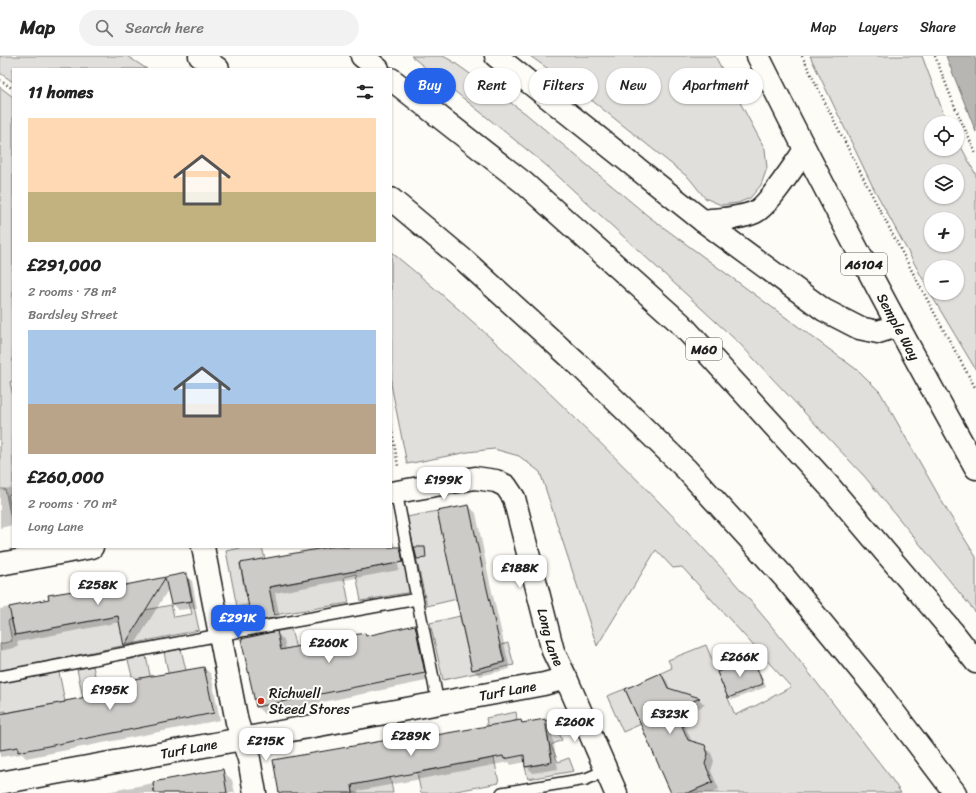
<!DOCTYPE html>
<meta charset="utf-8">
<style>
:root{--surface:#fff;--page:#f2f2f2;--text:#222;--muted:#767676;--line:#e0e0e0;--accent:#2563eb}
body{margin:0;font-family:Sriracha,sans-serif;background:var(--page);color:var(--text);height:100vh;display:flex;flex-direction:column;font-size:15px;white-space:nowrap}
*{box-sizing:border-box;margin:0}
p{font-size:13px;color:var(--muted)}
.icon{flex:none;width:22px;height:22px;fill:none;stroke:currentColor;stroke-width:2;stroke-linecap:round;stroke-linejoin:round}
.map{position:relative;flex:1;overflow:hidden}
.sheet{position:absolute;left:12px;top:12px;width:380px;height:480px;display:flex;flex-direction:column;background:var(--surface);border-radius:0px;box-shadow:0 1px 3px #0004}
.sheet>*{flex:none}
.hud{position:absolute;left:404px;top:12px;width:380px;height:36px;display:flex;gap:8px}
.controls{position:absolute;left:924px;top:60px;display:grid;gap:8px}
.controls a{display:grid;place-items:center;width:40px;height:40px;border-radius:50%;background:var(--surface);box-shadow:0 1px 3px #0004;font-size:20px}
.price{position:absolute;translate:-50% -34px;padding:0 9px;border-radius:8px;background:#fff;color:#222;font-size:13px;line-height:26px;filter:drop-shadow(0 1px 2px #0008)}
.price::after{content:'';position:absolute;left:50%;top:24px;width:12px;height:9px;margin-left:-6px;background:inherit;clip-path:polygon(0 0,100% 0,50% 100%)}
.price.active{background:var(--accent);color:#fff}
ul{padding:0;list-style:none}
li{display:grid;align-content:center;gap:8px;height:212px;padding:0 16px}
li span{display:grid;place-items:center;height:124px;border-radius:0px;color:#555}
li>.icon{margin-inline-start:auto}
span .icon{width:72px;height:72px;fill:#fffc;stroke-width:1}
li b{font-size:17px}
h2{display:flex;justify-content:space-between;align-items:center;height:48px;padding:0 16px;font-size:17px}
.pill{padding:0 14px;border-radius:18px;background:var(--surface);box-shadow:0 1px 3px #0004;font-size:14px;line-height:36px}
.pill.active{background:var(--accent);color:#fff}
header{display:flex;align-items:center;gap:24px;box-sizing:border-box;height:56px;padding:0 20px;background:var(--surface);border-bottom:1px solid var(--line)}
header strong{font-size:19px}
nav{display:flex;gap:22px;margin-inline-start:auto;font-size:14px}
.search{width:280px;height:36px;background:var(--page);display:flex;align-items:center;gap:10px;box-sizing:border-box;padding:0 14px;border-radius:22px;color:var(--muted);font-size:15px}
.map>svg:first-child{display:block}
</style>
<header>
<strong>Map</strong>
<div class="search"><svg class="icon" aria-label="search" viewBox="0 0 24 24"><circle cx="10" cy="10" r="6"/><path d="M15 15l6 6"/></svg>Search here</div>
<nav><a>Map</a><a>Layers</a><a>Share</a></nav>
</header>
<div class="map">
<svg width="976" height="737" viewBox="0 0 976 737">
<rect width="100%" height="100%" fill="#fdfcf7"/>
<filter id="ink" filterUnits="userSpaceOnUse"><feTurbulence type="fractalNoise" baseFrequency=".025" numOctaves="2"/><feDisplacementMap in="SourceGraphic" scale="8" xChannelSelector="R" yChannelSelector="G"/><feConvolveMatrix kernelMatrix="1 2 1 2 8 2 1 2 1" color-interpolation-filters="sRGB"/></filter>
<g filter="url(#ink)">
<g fill="#e0dfdb" stroke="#7e7e7c" fill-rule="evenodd">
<path d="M0,0H127L147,13H13V26L0,17Z"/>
<path d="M411,0H443L452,5L525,57L648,160L860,316L880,336L948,456L976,501V557L865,421L740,288L547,110Z"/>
<path d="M530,0H715L765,93L767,112L761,129L750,142L738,147L721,149L705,142L689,122L585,39Z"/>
<path d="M810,0H922L943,56L949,67H931V93H957V83L976,119V314L933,242L872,129ZM931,115H957V141H931ZM931,163H957V189H931ZM931,211H957V237H931Z"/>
<path d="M0,31L13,41V325L10,326L13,340V437L8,439L13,462L11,463L5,433H0Z"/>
<path d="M391,196C454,247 514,302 572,359C625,411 677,463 727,518C784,582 836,652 889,719L901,737H688L713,726L709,717L696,706L707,701L708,698L705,690L692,693L688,684L655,699L651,692L684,677L674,654L685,648L687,643L671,639L661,617L672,612L668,604L706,589L735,659L757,649L791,631L682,511L673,512L656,494L597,590L540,416L519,400L494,393L468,396L407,408L391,328Z"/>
<path d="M437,455L457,543L427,550L407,461Z"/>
<path d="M245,491H262L265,503L240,508L245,536L393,508L391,495L403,493L411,536L361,545L356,518L344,521L349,547L274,559L272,544L237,551L226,495Z"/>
<path d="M186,517H187L199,574L0,615V588L12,585L8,565L11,563L15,579L118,560L121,573L135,556L171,549L174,561L192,558L189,546L192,545Z"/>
<path d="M460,560L472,614L505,606L501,589L508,587L514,609L443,624L430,567Z"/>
<path d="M291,573L298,601L279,605L273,576Z"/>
<path d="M181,593L188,623L170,626L164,596Z"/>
<path d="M146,600L152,629L135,632L128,604Z"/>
<path d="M93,610L99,639L83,642L77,613Z"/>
<path d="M59,616L65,646L10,656L6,657V655L0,656V627Z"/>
<path d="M625,633L641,668L623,676L607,640Z"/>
<path d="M516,656L517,664L514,665V668L491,688L486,662Z"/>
<path d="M553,664L562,684L551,689L558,706L569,702L574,715L528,723L525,711L543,708V705L552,703L545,665Z"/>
<path d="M494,702L499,727L446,737H421L417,716Z"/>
<path d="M390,721L393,737H353L352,729Z"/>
</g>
<path fill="#b7b6b2" stroke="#797876" d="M946,0H974L976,4V76Z"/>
<g fill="#0003">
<path d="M13,431V469L0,472V434Z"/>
<path d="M469,450L476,457L490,527L510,613L480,620L473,614L439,456Z"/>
<path d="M391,484L394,487L399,514L275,537L281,568L259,572L253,565L241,508L334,491H391Z"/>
<path d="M186,518L192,525L197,552L178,554L172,548L169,532L131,595L125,589L120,566L17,586L18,591L0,595V553L50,543L78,535L82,539Z"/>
<path d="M415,570L422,578L431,624L264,658L257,651L277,577L284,584L286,594L365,578L367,581Z"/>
<path d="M753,603L756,606L766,631L732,644L729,641Z"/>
<path d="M204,612L211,618L220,664L26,702L22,698L0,701V657L6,656L7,658L126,635Z"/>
<path d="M661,618L667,625L671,635L699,643L705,649L681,660L692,686L704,690L711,697L714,705L711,715L719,733L712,737H672Z"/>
<path d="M544,664L551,671L558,713L533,717L526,710V706L511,709L509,706L358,735V737H280L413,681L416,684L521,665L524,667Z"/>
<path d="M222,714L232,724L235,737H101Z"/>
</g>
<g fill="#cccbc8" stroke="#1c1c1c">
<path d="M469,449L484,520L504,606L472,614L437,455Z"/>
<path d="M329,491H400L403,506L269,531L275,562L252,566L240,507Z"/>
<path d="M414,491H425L426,502L417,503Z"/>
<path d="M186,517L192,545L171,548L165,522L124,590L118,560L15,579L9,551L49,543L48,539L79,534L80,538Z"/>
<path d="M415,569L425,617L256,651L241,583L277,575L281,594L332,583L365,577L366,580Z"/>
<path d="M753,602L763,628L728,642L717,616Z"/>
<path d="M204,611L214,657L18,696V691L0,694V658L65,646V645L124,634L123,625Z"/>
<path d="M661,617L668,632L700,642L675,653L688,684L705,689L708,698L705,708L713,726L688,737H671L625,633Z"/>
<path d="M545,663L552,706L525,711L524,699L504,703L503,700L352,729L353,737H279L273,704L382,685L414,680V683L521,664L522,667Z"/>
<path d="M223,713L227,737H154L153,726Z"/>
</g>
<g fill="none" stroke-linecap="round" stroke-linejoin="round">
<defs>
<g id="lane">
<path d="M396,436L438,647"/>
<path d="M0,621L235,576L417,543"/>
<path d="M502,737L586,723L605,715"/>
</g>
<g id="street">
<path id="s1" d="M391,437L475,422L496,425L506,430L514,442L553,595L566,622"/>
<path d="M203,491L237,666L249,703L255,737"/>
<path d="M0,508L92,491"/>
</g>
<g id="secondary">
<path id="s2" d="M0,727L544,628L566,622L616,737"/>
</g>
<g id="highway">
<path d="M200,0L218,13"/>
<path d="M362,0L378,13"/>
<path d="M496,0L703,165L824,254L859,272L878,276L897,270"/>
<path id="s3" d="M758,0C827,139 900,276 976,412"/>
<path d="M391,23L524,127L680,267L830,431L952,575L976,606"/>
<path d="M391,143L465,205L581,311L686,413L784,521L877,634L955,737"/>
<path d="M703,165C720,163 739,163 755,156C768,150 795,108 805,94"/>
</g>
</defs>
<use href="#lane" stroke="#1c1c1c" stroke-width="14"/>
<use href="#street" stroke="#1c1c1c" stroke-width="25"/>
<use href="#secondary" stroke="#1c1c1c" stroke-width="25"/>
<use href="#highway" stroke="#1c1c1c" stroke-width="25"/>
<g stroke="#1c1c1c" stroke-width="2.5" stroke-dasharray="1 3" stroke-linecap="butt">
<path d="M802,0C857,112 915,223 976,333"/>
<path d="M935,0L955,51L976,98"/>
<path d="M0,24L13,33"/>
<path d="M391,369L398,410"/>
</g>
<use href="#lane" stroke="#fdfcf7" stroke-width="11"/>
<use href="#street" stroke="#fdfcf7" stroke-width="22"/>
<use href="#secondary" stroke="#fdfcf7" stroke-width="22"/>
<use href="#highway" stroke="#fdfcf7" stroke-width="22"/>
</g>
</g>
<circle fill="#c8321e" stroke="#fdfcf7" stroke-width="1.5" cx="261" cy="645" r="4"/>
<g text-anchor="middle" stroke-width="4" stroke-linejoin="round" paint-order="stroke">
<g fill="#fdfcf7" stroke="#605f5e" stroke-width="1">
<rect x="841" y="197" width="46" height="22" rx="3"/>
<rect x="686" y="282" width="36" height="22" rx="3"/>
</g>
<g font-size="13" font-weight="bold" fill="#1c1c1c">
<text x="864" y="213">A6104</text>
<text x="704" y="298">M60</text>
</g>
<g font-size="14" fill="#1c1c1c" stroke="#fdfcf7">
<text dy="5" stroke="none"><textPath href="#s3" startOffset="305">Semple Way</textPath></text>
<text dy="5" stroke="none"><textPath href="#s1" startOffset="276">Long Lane</textPath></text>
<text dy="5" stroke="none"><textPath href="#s2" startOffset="516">Turf Lane</textPath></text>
<text dy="5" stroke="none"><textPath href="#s2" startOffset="192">Turf Lane</textPath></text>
</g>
<g font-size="14" fill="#1c1c1c" stroke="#fdfcf7" text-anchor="start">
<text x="269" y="642">Richwell<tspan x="269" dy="16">Steed Stores</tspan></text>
</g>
</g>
</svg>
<div class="controls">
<a><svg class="icon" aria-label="locate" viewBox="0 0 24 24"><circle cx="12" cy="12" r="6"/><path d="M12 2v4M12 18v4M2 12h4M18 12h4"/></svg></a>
<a><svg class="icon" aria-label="layers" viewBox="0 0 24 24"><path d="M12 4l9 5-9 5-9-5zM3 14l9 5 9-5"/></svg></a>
<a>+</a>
<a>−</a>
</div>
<b class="price" style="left:444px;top:445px">£199K</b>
<b class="price" style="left:520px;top:533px">£188K</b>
<b class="price" style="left:98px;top:550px">£258K</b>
<b class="price active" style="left:238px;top:583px">£291K</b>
<b class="price" style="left:329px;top:608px">£260K</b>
<b class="price" style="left:740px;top:622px">£266K</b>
<b class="price" style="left:110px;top:655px">£195K</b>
<b class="price" style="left:670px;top:679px">£323K</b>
<b class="price" style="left:575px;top:687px">£260K</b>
<b class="price" style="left:411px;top:701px">£289K</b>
<b class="price" style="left:266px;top:706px">£215K</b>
<div class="hud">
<a class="pill active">Buy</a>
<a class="pill">Rent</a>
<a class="pill">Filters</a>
<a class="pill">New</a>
<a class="pill">Apartment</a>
</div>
<section class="sheet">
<h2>11 homes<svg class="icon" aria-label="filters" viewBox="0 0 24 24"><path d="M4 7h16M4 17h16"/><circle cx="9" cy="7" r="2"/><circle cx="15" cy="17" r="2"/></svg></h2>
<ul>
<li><span style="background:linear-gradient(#ffd9b3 60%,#c2b280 0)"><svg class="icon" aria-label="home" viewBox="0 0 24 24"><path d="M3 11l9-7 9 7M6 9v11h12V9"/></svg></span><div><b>£291,000</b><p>2 rooms · 78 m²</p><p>Bardsley Street</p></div></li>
<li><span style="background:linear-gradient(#a9c7e8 60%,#b9a48a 0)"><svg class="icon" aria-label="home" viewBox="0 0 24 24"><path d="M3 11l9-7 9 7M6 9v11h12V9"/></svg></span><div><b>£260,000</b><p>2 rooms · 70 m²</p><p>Long Lane</p></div></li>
</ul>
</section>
</div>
